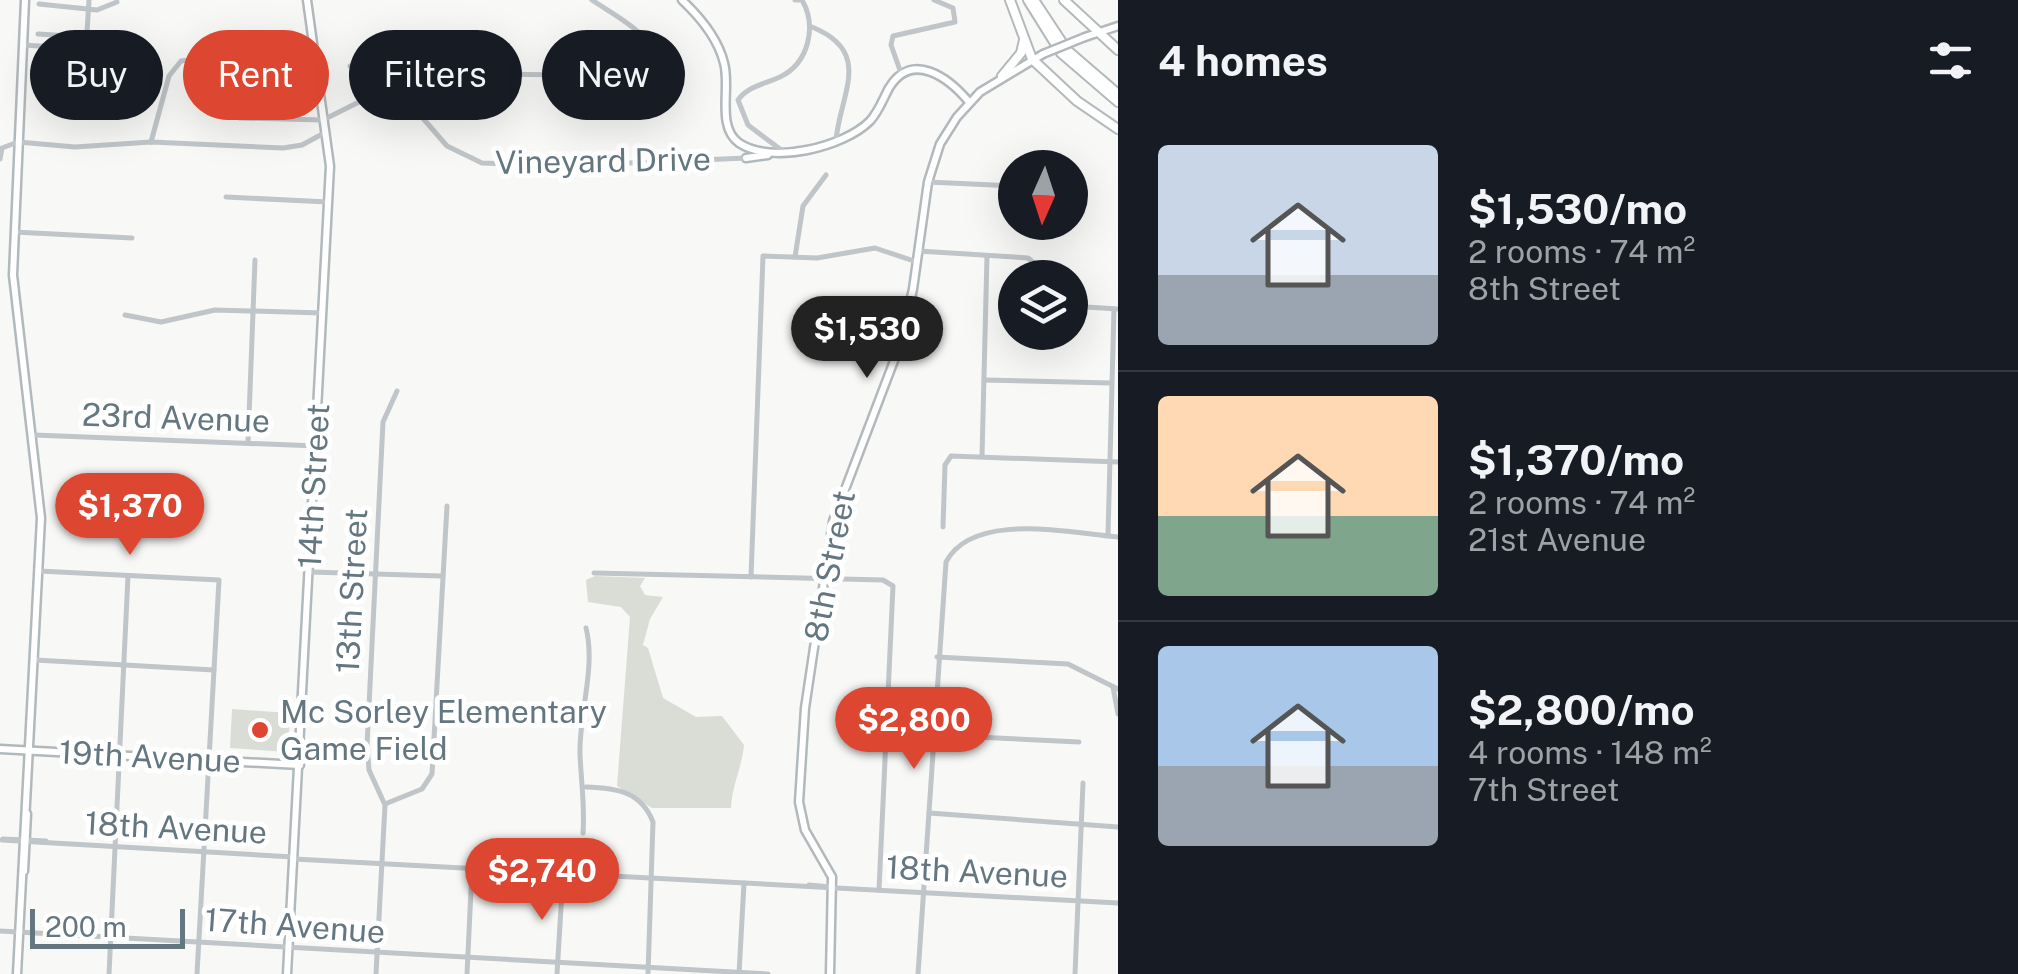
<!DOCTYPE html>
<meta charset="utf-8">
<style>
:root{--surface:#171b24;--page:#242831;--text:#f1f3f6;--muted:#9ea1a6;--line:#363941;--accent:#dd4731}
body{margin:0;font-family:"Public Sans",sans-serif;background:var(--page);color:var(--text);height:100vh;display:flex;flex-direction:column;font-size:38px;white-space:nowrap}
*{box-sizing:border-box;margin:0}
p{font-size:32px;color:var(--muted)}
.icon{flex:none;width:55px;height:55px;fill:none;stroke:currentColor;stroke-width:2;stroke-linecap:round;stroke-linejoin:round}
.map{position:relative;flex:1;overflow:hidden}
.panel{display:flex;flex-direction:column;background:var(--surface);width:900px}
.panel>*{flex:none}
.top-card{position:absolute;left:30px;top:30px;width:938px;height:90px;display:flex;gap:20px}
.needle{width:65px;rotate:183deg}
.fabs{position:absolute;left:998px;top:150px;display:grid;gap:20px}
.fabs a{display:grid;place-items:center;width:90px;height:90px;border-radius:50%;background:var(--surface);box-shadow:0 10px 40px #0002;font-size:50px}
.scale{position:absolute;left:30px;bottom:25px;width:155px;box-sizing:border-box;padding-left:10px;border:5px solid #647780;border-top:0;font-size:28px;line-height:35px;white-space:nowrap;color:#647780;-webkit-text-stroke:8px #fff;paint-order:stroke}
.price{position:absolute;translate:-50% -85px;padding:0 22px;border-radius:35px;background:var(--accent);color:#fff;font-size:32px;line-height:65px;filter:drop-shadow(0 2px 5px #0008)}
.price::after{content:'';position:absolute;left:50%;top:60px;width:30px;height:22px;margin-left:-15px;background:inherit;clip-path:polygon(0 0,100% 0,50% 100%)}
.price.active{background:#222;color:#fff}
ul{padding:0;list-style:none}
li{display:flex;align-items:center;gap:30px;height:250px;padding:0 40px}
li+li{border-top:2px solid var(--line)}
li span{display:grid;place-items:center;flex:none;width:280px;height:200px;border-radius:10px;color:#555}
li>.icon{margin-inline-start:auto}
span .icon{width:120px;height:120px;fill:#fffc;stroke-width:1}
li b{font-size:42px}
h2{display:flex;justify-content:space-between;align-items:center;height:120px;padding:0 40px;font-size:42px}
.chip{padding:0 35px;border-radius:45px;background:var(--surface);box-shadow:0 10px 40px #0002;font-size:35px;line-height:90px}
.chip.active{background:var(--accent);color:#fff}
main{display:flex;flex:1;min-height:0}
.map>svg:first-child{display:block}
</style>
<main>
<div class="map">
<svg width="1118" height="974" viewBox="0 0 1118 974">
<rect width="100%" height="100%" fill="#f8f8f6"/>
<g fill="#d9ddd5">
<path d="M595,576L645,578L640,586L645,595L663,597L650,619L643,645L648,648L663,698L696,717L722,716L744,745C742,767 732,785 731,808H652L617,786L630,617L621,607L588,602L586,580Z"/>
<path d="M232,709L290,713L288,752L230,748Z"/>
</g>
<g fill="none" stroke-linecap="round" stroke-linejoin="round">
<defs>
<g id="secondary">
<path d="M682,0C700,17 718,38 724,63C731,87 716,127 739,143C772,165 844,147 870,121C879,111 883,99 889,88C912,50 949,78 969,102"/>
<path d="M1085,37L1118,26"/>
<path d="M746,158L768,155"/>
<path d="M0,749L300,765"/>
<path d="M24,871L27,814"/>
<path d="M17,974L41,518L13,275L25,0"/>
<path d="M287,974L330,166L307,0"/>
<path d="M830,974L832,877L805,830L799,802L805,708L833,521L900,345L913,289L928,182L940,144L957,117L980,92L1043,54"/>
</g>
<g id="primary">
<path d="M1010,0L1032,59L1077,101L1118,129"/>
<path d="M1028,0L1061,53L1118,102"/>
<path d="M1034,0L1067,50L1118,94"/>
<path d="M1064,0L1118,50"/>
<path d="M1002,76L1021,53L1024,40"/>
</g>
</defs>
<use href="#secondary" stroke="#b2b9bc" stroke-width="11"/>
<use href="#primary" stroke="#b3b9bc" stroke-width="12"/>
<g stroke="#bfc5c8" stroke-width="5">
<path d="M39,4L97,10L117,2"/>
<path d="M812,27C874,52 840,94 836,140"/>
<path d="M38,34L87,37"/>
<path d="M23,45L86,49L89,0"/>
<path d="M86,49L115,38"/>
<path d="M350,66L363,72L404,73"/>
<path d="M901,73L891,45L893,36L955,22L953,8L934,0"/>
<path d="M391,100L404,73L652,76C671,42 615,16 592,0"/>
<path d="M239,118L323,120L359,102L391,100L414,108L447,146L482,163L558,166L747,158"/>
<path d="M151,142L169,76L181,61L199,59L249,70L316,71"/>
<path d="M784,152L748,125L738,100C748,86 765,84 780,77C809,63 817,26 802,0H795"/>
<path d="M0,159L2,148L18,142L75,147L151,142L283,148L302,145L326,132"/>
<path d="M928,182L1015,186"/>
<path d="M226,197L328,202"/>
<path d="M14,232L132,238"/>
<path d="M919,251L1028,258L1035,264V278"/>
<path d="M795,257L803,206L826,175"/>
<path d="M1070,306L1118,309"/>
<path d="M125,315L161,322L215,310L323,313"/>
<path d="M984,380L1111,383"/>
<path d="M34,435L317,446"/>
<path d="M248,443L255,260"/>
<path d="M982,456L987,256"/>
<path d="M943,527L945,465L951,456L1118,462"/>
<path d="M1108,535L1114,309"/>
<path d="M39,571L219,580L197,974"/>
<path d="M310,572L441,576"/>
<path d="M594,573L883,580L893,586L879,890"/>
<path d="M751,577L763,256L817,258L875,248L917,262"/>
<path d="M937,657L1068,664L1118,689"/>
<path d="M35,660L214,670"/>
<path d="M1113,687L1118,714"/>
<path d="M933,735L1079,742"/>
<path d="M586,787C616,788 641,791 653,822L648,974"/>
<path d="M385,804L422,789L432,774L447,506"/>
<path d="M929,813L1118,827"/>
<path d="M583,833C585,805 581,781 580,754C579,713 596,667 586,628"/>
<path d="M3,839L46,841"/>
<path d="M2,840L293,857"/>
<path d="M294,859L1118,903"/>
<path d="M809,885L831,887"/>
<path d="M0,931L768,974"/>
<path d="M109,974L128,576"/>
<path d="M376,974L385,805L369,770L367,746L383,422L397,391"/>
<path d="M467,974L472,869"/>
<path d="M557,974L563,874"/>
<path d="M739,974L744,883"/>
<path d="M918,974L946,562C973,511 1069,533 1118,537"/>
<path d="M1075,974L1083,783"/>
</g>
<use href="#secondary" stroke="#fff" stroke-width="6"/>
<use href="#primary" stroke="#fff" stroke-width="8"/>
<defs>
<path id="secondary-bridge" d="M1043,54L1085,37"/>
</defs>
<use href="#secondary-bridge" stroke="#b2b9bc" stroke-width="11" stroke-linecap="butt"/>
<use href="#secondary-bridge" stroke="#fff" stroke-width="6"/>
</g>
<circle fill="#dd4731" stroke="#fff" stroke-width="4" cx="260" cy="730" r="10"/>
<g text-anchor="middle" stroke-width="10" stroke-linejoin="round" paint-order="stroke">
<g font-size="32" fill="#647780" stroke="#fff">
<text transform="translate(603 161) rotate(-1)" y="11">Vineyard Drive</text>
<text transform="translate(176 418) rotate(2)" y="11">23rd Avenue</text>
<text transform="translate(314 486) rotate(-87)" y="11">14th Street</text>
<text transform="translate(830 566) rotate(-79)" y="11">8th Street</text>
<text transform="translate(352 591) rotate(-87)" y="11">13th Street</text>
<text transform="translate(150 757) rotate(3)" y="11">19th Avenue</text>
<text transform="translate(176 828) rotate(3)" y="11">18th Avenue</text>
<text transform="translate(977 872) rotate(3)" y="11">18th Avenue</text>
<text transform="translate(295 926) rotate(4)" y="11">17th Avenue</text>
</g>
<g font-size="32" fill="#647780" stroke="#fff" text-anchor="start">
<text x="280" y="723">Mc Sorley Elementary<tspan x="280" dy="37">Game Field</tspan></text>
</g>
</g>
</svg>
<div class="fabs">
<a><svg class="needle" viewBox="-14 -14 28 28"><path d="M0-13l5 13h-10z" fill="#e53935"/><path d="M0 13l5-13h-10z" fill="#9ea1a6"/></svg></a>
<a><svg class="icon" aria-label="layers" viewBox="0 0 24 24"><path d="M12 4l9 5-9 5-9-5zM3 14l9 5 9-5"/></svg></a>
</div>
<div class="scale">200 m</div>
<b class="price active" style="left:867px;top:381px">$1,530</b>
<b class="price" style="left:130px;top:558px">$1,370</b>
<b class="price" style="left:914px;top:772px">$2,800</b>
<b class="price" style="left:542px;top:923px">$2,740</b>
<div class="top-card">
<a class="chip">Buy</a>
<a class="chip active">Rent</a>
<a class="chip">Filters</a>
<a class="chip">New</a>
</div>
</div>
<section class="panel">
<h2>4 homes<svg class="icon" aria-label="filters" viewBox="0 0 24 24"><path d="M4 7h16M4 17h16"/><circle cx="9" cy="7" r="2"/><circle cx="15" cy="17" r="2"/></svg></h2>
<ul>
<li><span style="background:linear-gradient(#c9d6e8 65%,#9aa5b1 0)"><svg class="icon" aria-label="home" viewBox="0 0 24 24"><path d="M3 11l9-7 9 7M6 9v11h12V9"/></svg></span><div><b>$1,530/mo</b><p>2 rooms · 74 m²</p><p>8th Street</p></div></li>
<li><span style="background:linear-gradient(#ffd9b3 60%,#7fa58c 0)"><svg class="icon" aria-label="home" viewBox="0 0 24 24"><path d="M3 11l9-7 9 7M6 9v11h12V9"/></svg></span><div><b>$1,370/mo</b><p>2 rooms · 74 m²</p><p>21st Avenue</p></div></li>
<li><span style="background:linear-gradient(#a9c7e8 60%,#9aa5b1 0)"><svg class="icon" aria-label="home" viewBox="0 0 24 24"><path d="M3 11l9-7 9 7M6 9v11h12V9"/></svg></span><div><b>$2,800/mo</b><p>4 rooms · 148 m²</p><p>7th Street</p></div></li>
</ul>
</section>
</main>
